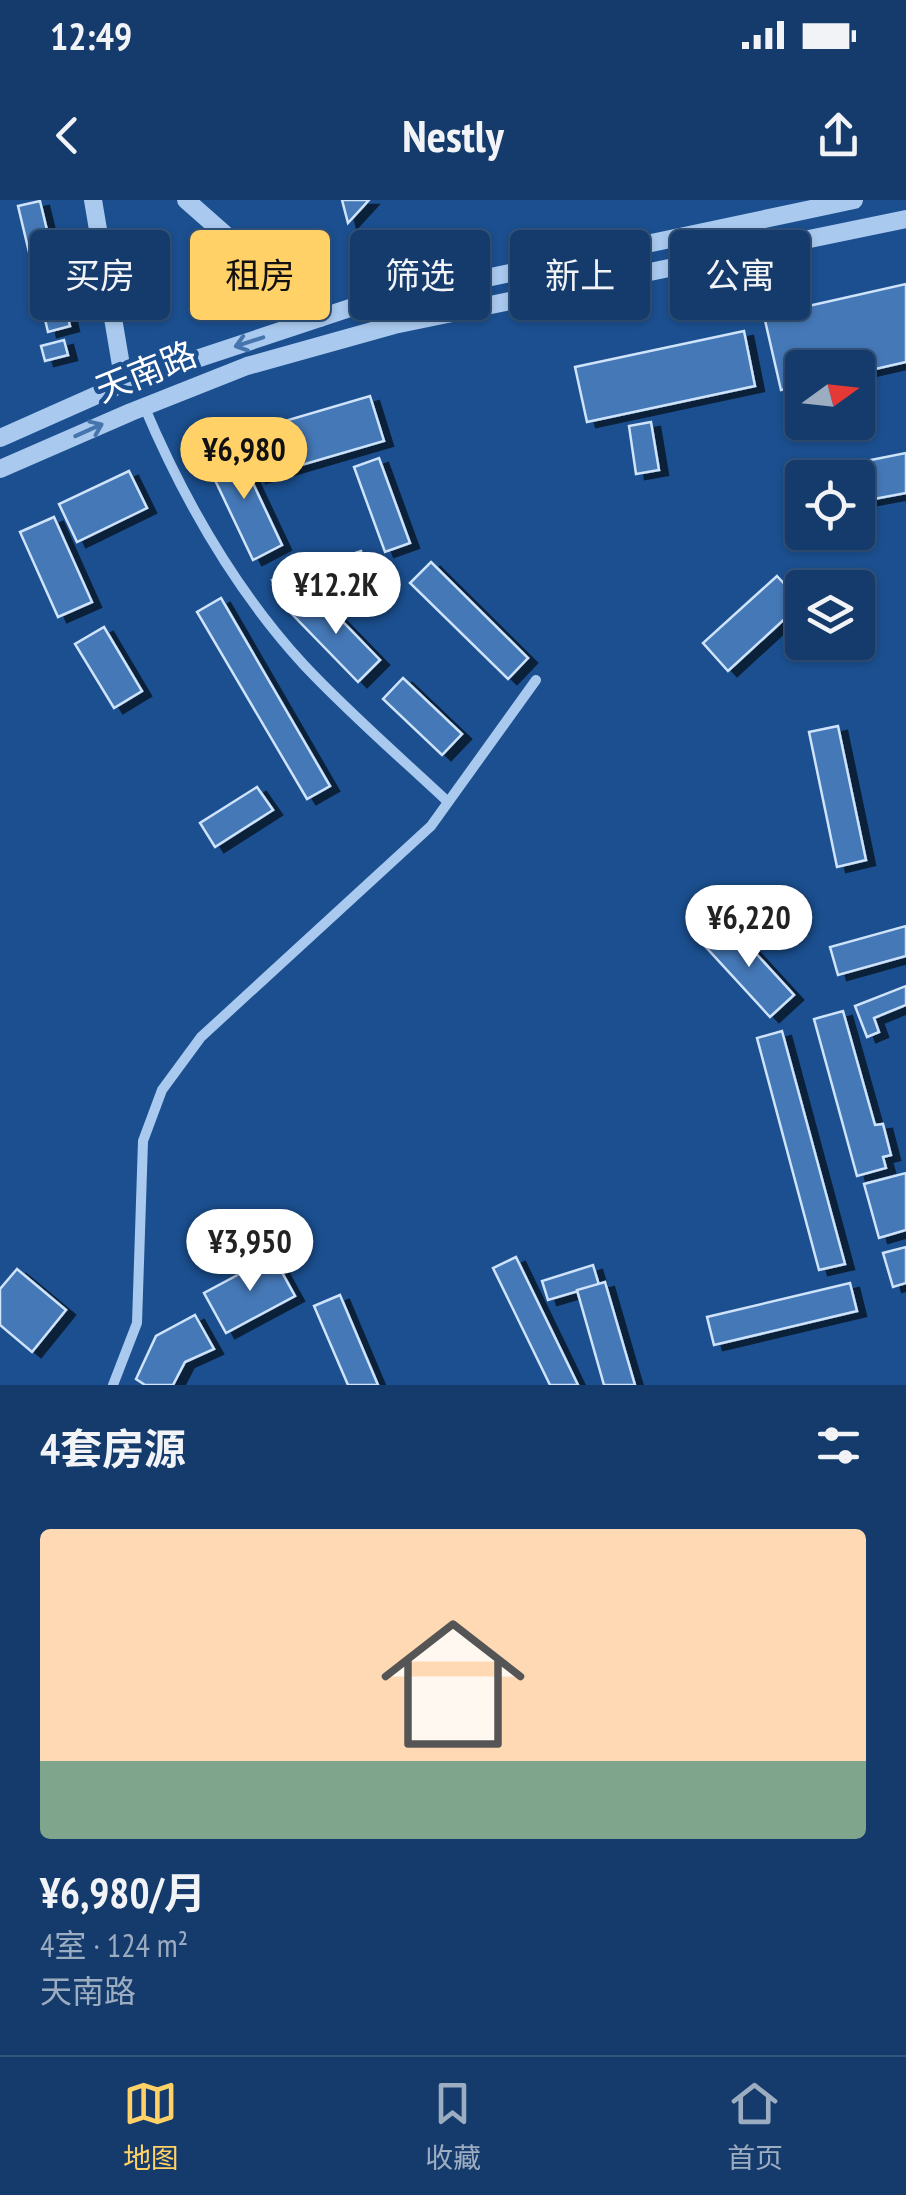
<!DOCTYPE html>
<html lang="zh">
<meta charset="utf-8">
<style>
:root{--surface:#143b6b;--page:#1d4271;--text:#f1f3f6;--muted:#9dadc1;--line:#33557e;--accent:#ffd166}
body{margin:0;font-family:"PT Sans Narrow","Noto Sans SC",sans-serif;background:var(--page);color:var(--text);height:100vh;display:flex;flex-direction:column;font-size:38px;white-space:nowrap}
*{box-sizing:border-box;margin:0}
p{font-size:32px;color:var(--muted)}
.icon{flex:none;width:55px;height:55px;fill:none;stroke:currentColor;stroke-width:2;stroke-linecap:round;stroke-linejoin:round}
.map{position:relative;height:1185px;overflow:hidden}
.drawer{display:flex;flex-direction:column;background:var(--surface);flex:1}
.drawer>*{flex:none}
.guide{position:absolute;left:30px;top:30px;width:848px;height:90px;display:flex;gap:20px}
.needle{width:65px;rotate:75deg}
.tools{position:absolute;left:785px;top:150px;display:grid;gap:20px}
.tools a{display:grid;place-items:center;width:90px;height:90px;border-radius:10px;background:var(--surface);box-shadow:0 2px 8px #0004,0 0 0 2px var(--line);font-size:50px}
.price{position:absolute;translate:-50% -85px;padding:0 22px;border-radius:35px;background:#fff;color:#222;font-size:32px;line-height:65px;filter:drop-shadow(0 2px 5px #0008)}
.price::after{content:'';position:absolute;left:50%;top:60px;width:30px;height:22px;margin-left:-15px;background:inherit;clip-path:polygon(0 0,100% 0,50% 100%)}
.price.selected{background:var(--accent);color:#111}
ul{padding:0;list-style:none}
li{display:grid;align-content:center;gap:20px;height:530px;padding:0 40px}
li+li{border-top:2px solid var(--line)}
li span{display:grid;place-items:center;height:310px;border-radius:10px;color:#555}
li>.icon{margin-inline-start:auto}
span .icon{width:180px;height:180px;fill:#fffc;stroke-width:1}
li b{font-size:42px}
h2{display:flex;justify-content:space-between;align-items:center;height:120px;padding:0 40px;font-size:42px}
.pill{padding:0 35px;border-radius:10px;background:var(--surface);box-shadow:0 2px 8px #0004,0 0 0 2px var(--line);font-size:35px;line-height:90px}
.pill.selected{background:var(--accent);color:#111}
.status{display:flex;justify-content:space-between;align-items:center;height:70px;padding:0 50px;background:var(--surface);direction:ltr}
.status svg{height:28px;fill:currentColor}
header{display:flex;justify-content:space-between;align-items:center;height:130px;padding:0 40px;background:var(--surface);font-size:45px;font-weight:800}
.tab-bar{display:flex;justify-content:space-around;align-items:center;height:140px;border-top:2px solid var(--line);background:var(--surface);font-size:28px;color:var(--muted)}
.tab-bar a{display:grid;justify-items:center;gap:5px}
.tab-bar .selected{color:var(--accent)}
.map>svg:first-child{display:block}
</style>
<div class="status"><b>12:49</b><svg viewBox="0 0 49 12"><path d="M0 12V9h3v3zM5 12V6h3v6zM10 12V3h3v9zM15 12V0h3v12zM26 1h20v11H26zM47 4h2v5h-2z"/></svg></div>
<header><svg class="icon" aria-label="back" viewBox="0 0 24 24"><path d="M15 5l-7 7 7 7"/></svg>Nestly<svg class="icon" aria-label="share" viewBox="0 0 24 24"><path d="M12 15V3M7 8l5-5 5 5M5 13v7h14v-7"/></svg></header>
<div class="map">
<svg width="906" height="1185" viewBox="0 0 906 1185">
<defs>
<filter id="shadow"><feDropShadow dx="9" dy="5" stdDeviation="0" flood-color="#0009"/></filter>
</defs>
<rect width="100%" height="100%" fill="#1b4f8f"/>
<g fill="#4478b7" stroke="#cfe3fa" stroke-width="2.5" filter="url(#shadow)">
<path d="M342,0H369L348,23Z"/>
<path d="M40,1L70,126L48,132L18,6Z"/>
<path d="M906,84V162L858,173V168H802V185L781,190L764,116Z"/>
<path d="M744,131L755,186L587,222L575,167Z"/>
<path d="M64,140L68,155L45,161L41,146Z"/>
<path d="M370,196L384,241L257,278L244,233Z"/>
<path d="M651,222L659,270L636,274L629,226Z"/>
<path d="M235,245L282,345L253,360L205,259Z"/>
<path d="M906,253V293L858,302V278H802V313L795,275Z"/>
<path d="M379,258L410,343L385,352L354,267Z"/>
<path d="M129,271L147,308L77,342L59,304Z"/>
<path d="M54,317L92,402L58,417L20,332Z"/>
<path d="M361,351L367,372L279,400L272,380Z"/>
<path d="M431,362L528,458L508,479L410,383Z"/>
<path d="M777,376L802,403L728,471L703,443Z"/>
<path d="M313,391L380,460L358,482L291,413Z"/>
<path d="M221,398L330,586L307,599L197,412Z"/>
<path d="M104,427L142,491L114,508L75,444Z"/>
<path d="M403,478L462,534L442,555L383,499Z"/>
<path d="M838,526L866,660L837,667L809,532Z"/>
<path d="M257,587L273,610L215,647L200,623Z"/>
<path d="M728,723L794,795L770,817L704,745Z"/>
<path d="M906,726V756L838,775L830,747Z"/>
<path d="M906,786V805L874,818L879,832L867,837L855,806Z"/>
<path d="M843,811L875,925L883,924L891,955L883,957L886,968L857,976L814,819Z"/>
<path d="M782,831L845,1064L819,1070L757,838Z"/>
<path d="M906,973V1030L879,1038L864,984Z"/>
<path d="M906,1047V1083L893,1087L883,1053Z"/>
<path d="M273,1056L295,1096L226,1133L204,1093Z"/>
<path d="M516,1057L578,1185H550L493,1068Z"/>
<path d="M593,1065L599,1085L548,1100L542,1081Z"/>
<path d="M17,1069L66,1110L32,1152L0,1125V1089Z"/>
<path d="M605,1082L635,1185H604L577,1090Z"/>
<path d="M850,1083L857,1111L714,1145L707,1117Z"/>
<path d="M340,1095L378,1185H348L314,1106Z"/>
<path d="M195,1115L214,1149L185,1162L173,1185H145L136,1179L156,1136Z"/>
</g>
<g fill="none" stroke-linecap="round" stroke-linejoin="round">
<g stroke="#a9c9ee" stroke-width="10">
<path d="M144,206C183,298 236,391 304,465C349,513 400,557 448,602"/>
<path d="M113,1185L137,1123L143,941L162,890L201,837L431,626L536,480"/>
</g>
<g stroke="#a9c9ee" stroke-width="18">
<path d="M93,0L124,183"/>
<path d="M186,0L320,118"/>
<path d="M0,238L124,183L359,105L854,0"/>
<path d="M0,269L131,212L247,166L394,125L906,19"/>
</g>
</g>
<defs><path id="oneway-shaft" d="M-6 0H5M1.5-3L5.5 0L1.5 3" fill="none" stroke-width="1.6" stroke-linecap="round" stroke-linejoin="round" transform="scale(2.5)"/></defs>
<g stroke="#4674ac">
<use href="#oneway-shaft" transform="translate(249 142) rotate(162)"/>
<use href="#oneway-shaft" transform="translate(89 230) rotate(-24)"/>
</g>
<g text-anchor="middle" stroke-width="9" stroke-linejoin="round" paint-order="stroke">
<g font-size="35" fill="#fff" stroke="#1b4f8f">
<text transform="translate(146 172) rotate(-22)" y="12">天南路</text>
</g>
</g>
</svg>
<div class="tools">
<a><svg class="needle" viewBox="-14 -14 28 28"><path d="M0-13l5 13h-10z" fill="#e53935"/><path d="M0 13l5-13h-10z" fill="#9dadc1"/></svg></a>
<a><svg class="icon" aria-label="locate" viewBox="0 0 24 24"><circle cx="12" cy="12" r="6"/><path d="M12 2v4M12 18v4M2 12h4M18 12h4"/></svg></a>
<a><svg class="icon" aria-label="layers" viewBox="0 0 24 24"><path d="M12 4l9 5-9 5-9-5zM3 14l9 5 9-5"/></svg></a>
</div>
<b class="price selected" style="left:244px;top:302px">¥6,980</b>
<b class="price" style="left:336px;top:437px">¥12.2K</b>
<b class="price" style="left:749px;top:770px">¥6,220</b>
<b class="price" style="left:250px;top:1094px">¥3,950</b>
<div class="guide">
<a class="pill">买房</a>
<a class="pill selected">租房</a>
<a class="pill">筛选</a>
<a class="pill">新上</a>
<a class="pill">公寓</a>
</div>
</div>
<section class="drawer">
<h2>4套房源<svg class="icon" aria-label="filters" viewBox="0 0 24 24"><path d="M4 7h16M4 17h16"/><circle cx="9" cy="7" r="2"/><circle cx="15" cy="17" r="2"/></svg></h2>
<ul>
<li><span style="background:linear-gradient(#ffd9b3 75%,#7fa58c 0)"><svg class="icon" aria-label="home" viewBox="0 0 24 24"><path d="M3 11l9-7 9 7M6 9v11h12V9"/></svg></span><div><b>¥6,980/月</b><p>4室 · 124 m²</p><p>天南路</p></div></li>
</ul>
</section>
<nav class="tab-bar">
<a class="selected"><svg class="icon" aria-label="map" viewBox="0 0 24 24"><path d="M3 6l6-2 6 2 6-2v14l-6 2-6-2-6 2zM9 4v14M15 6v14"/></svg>地图</a>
<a><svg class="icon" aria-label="saved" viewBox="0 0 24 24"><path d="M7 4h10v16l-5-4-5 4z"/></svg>收藏</a>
<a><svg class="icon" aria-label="home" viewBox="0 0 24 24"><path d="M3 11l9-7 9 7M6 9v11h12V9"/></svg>首页</a>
</nav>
